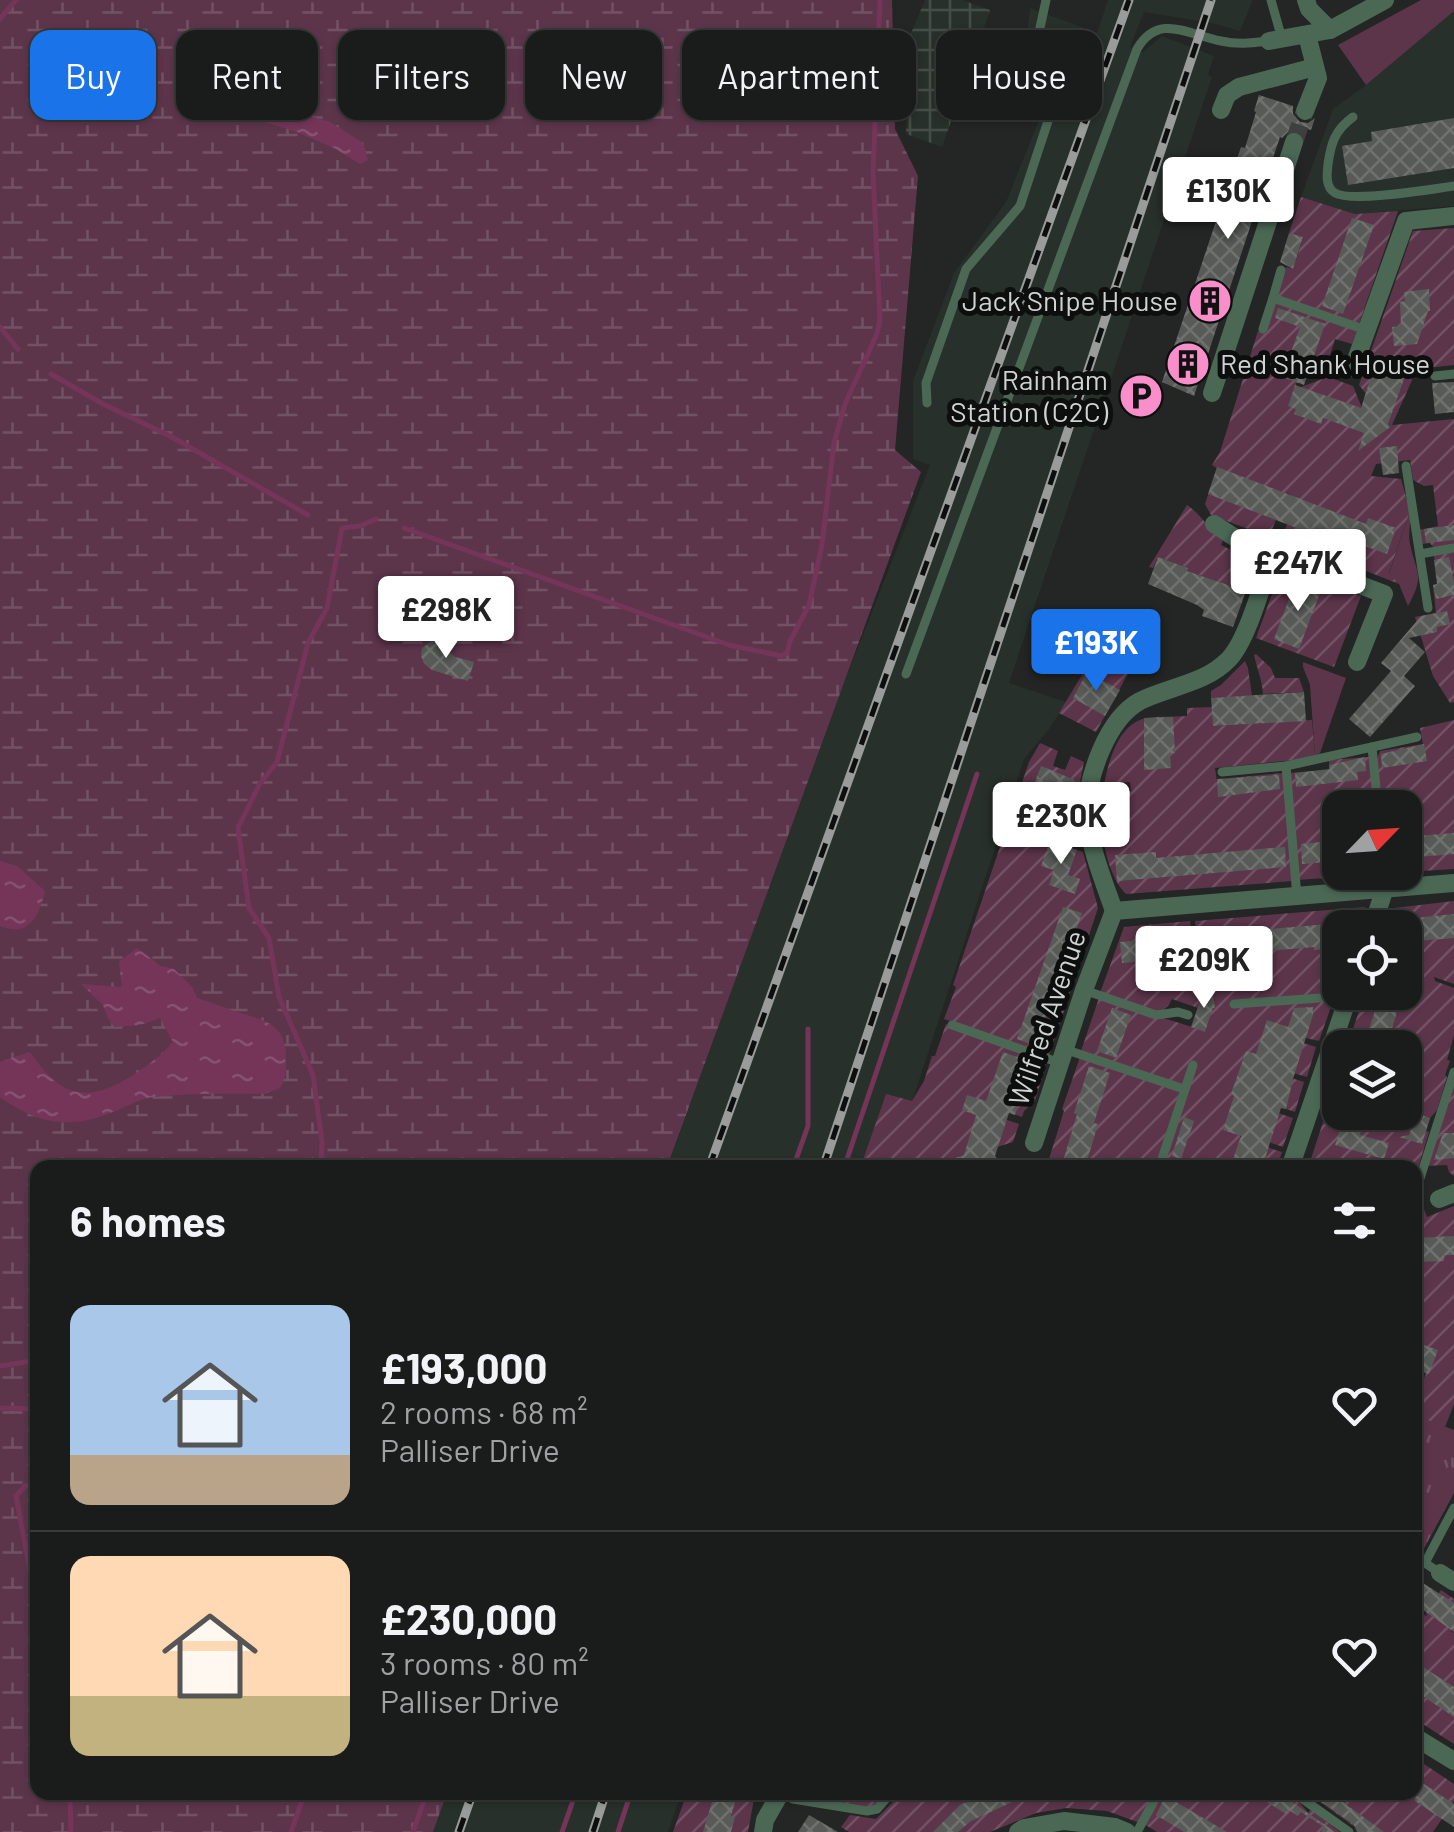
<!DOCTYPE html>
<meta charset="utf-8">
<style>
:root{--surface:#1a1c1b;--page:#272928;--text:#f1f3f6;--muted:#9fa1a3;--line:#383a3a;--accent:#1a73e8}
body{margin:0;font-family:Barlow,sans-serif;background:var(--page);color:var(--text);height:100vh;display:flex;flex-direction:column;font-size:38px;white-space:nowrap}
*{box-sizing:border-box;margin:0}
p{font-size:32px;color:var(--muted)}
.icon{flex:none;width:55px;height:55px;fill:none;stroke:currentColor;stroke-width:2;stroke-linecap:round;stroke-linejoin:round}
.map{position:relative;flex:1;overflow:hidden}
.sheet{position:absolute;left:30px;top:1160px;width:1392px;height:640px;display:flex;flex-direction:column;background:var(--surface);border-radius:20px;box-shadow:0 2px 8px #0004,0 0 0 2px var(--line)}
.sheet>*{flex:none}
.hud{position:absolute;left:30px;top:30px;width:1395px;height:90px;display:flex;gap:20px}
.needle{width:65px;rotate:65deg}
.tools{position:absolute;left:1322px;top:790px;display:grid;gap:20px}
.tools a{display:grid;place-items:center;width:100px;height:100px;border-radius:20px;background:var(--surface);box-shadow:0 2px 8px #0004,0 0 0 2px var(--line);font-size:50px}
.price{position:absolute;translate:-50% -85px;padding:0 22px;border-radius:10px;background:#fff;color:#222;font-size:32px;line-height:65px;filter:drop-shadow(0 2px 5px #0008)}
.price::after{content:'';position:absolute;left:50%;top:60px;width:30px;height:22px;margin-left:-15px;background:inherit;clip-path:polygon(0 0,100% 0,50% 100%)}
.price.active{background:var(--accent);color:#fff}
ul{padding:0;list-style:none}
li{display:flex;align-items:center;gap:30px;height:250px;padding:0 40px}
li+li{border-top:2px solid var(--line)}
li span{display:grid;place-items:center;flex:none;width:280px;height:200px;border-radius:20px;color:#555}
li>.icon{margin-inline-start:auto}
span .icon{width:120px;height:120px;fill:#fffc;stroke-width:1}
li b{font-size:42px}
h2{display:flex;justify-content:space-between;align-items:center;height:120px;padding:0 40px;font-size:42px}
.pill{padding:0 35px;border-radius:20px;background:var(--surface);box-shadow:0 2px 8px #0004,0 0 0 2px var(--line);font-size:35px;line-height:90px}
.pill.active{background:var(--accent);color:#fff}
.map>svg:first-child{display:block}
</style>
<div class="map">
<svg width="1454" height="1832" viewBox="0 0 1454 1832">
<defs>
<pattern id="industrial-grid" width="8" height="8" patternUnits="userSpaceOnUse" patternTransform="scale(2.5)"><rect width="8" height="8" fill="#28302b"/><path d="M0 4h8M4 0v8" fill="none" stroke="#464d49"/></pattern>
<pattern id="wetland-marsh" width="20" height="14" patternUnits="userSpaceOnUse" patternTransform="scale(2.5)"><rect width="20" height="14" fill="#5d354b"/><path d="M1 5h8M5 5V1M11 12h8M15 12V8" fill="none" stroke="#735164"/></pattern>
<pattern id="park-tufts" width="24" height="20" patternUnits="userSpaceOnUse" patternTransform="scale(2.5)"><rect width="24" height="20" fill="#5d354b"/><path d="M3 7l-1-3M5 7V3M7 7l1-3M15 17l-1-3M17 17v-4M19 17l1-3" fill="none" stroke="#735164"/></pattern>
<pattern id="garden-furrows" width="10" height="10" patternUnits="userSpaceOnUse" patternTransform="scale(2.5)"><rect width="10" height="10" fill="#5d354b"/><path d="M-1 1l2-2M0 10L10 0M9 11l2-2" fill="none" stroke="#735164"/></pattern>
<pattern id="water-ripples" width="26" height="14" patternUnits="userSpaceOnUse" patternTransform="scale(2.5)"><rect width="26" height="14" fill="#743559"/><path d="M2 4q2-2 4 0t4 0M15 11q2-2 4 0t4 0" fill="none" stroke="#875170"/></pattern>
<pattern id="building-cross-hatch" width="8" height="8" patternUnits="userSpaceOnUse" patternTransform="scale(2.5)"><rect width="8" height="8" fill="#575a57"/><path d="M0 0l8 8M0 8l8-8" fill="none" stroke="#6e716e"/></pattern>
</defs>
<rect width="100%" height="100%" fill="#232624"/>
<g fill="#28302b">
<path d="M1108,0H1253L1240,31L1212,23L1144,12L1130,47L1143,52L1162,36L1214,56L1208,74L1212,77L1009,683L1066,702L1050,728L1024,759L912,1102L886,1095L860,1167L667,1168L842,688L930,465L913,459V381L954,273L1006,202L1039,120V102L1024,60L1030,8L1097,33Z"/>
<path d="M1454,11V206L1355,214L1301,197L1333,109L1366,85Z"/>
<path d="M447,1793V1792L681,1793L668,1832H433Z"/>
</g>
<path fill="url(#industrial-grid)" d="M925,0H962L990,10L942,147L906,134L909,38Z"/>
<g fill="#5d354b">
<path d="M1421,0H1454V11L1366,85L1338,45Z"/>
<path d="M1410,511C1411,522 1408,534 1410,544C1417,576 1425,575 1408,606L1399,584L1389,574Z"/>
<path d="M1303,662L1346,678L1320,753L1315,755L1310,685L1303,667Z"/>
</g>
<path fill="url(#wetland-marsh)" d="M0,0H892L895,129L918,176L895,450L921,472L667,1167L38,1168V1792L447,1793L433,1832H0Z"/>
<path fill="url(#park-tufts)" d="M1415,1415L1454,1430V1493L1415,1565Z"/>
<g fill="url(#garden-furrows)">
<path d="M1301,197L1355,214L1398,211L1359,324L1276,296L1286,267L1293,269L1303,238L1289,233Z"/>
<path d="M1454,228V365L1417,369L1392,425L1454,419V545L1434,548L1430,543L1422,544L1420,530L1438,526L1433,485L1424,486L1413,480L1410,460L1376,464L1371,476L1401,479L1410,511L1389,573L1399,584L1351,565L1366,525L1355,521L1340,563L1280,542L1297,499L1287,493L1269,537L1211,515L1205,504L1217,468L1212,465L1220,452L1258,331L1266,333L1275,302L1357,330L1352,344L1335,339L1326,368L1306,378L1299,376L1290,401L1301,387L1328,377L1353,386L1362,408L1379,413L1391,426L1359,385L1413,231Z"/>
<path d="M1187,505C1203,516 1205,527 1224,537L1221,545L1252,560L1254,571L1246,591L1187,571L1188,568L1158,557L1153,568L1149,567Z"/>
<path d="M1454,552V702L1450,703L1433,676L1415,617L1436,613L1433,585L1437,584V581L1434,556Z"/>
<path d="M1288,572H1293L1361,596L1334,667L1256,638L1278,578Z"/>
<path d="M1103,640L1136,659L1096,732L1059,713Z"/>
<path d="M1256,654L1271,668L1275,678H1299L1304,692L1263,694C1262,679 1257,669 1254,655Z"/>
<path d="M1245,661L1248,668L1252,696L1211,698V691L1221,685Z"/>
<path d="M1212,707L1214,726L1312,720L1315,755L1294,760L1215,768L1217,782H1228L1229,778L1283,773L1293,881L1126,894C1106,875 1098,824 1102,798L1117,797L1118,793L1131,791L1130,782L1104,784C1109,761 1118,724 1146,718C1159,716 1174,717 1187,716V708Z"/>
<path d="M1454,720V869L1405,872V808L1381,807L1377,759L1380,751L1423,744L1420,728Z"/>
<path d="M1040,743L1058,751L1053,766L1065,770L1071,756L1084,762L1070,831L1047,823L1044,830L1052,834L1051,841L1083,852L1098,908L1049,1056L944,1019L956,987L953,985L1029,762Z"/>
<path d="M1369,757L1375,807L1340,808V872L1381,874L1297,880L1289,773L1329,770V760Z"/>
<path d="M1454,901V984L1434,977L1435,981L1454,988V1035L1447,1060L1450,1061L1445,1075L1447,1077L1437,1110L1430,1118L1426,1131L1429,1132L1415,1178V1168H1308L1340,1070V1112H1405V1048L1347,1047L1365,993L1405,992V928L1387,927L1394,908Z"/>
<path d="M1365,907L1358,927L1340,928V978L1335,994L1230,1001V1006L1333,1001L1319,1041L1306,1038L1284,1037L1316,1047L1307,1077L1266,1065L1273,1072L1304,1082L1295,1112L1263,1101L1260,1107L1293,1118L1283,1147L1238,1131L1241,1139L1282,1152L1277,1167H1163L1196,1062L1190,1061L1182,1086L1081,1051L1099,998L1205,1031L1213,1008L1215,1007L1213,992H1206L1204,964L1198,957L1195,921Z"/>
<path d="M1190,921L1201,1009L1172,999L1168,1006L1159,1013L1100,993L1124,927Z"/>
<path d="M946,1024L1047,1061L1035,1101L1024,1111L1022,1117L985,1104L987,1113L1019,1124L1013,1142L997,1147L969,1138L970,1151L983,1168H860L886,1094L912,1101L924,1081L932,1056H935Z"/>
<path d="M1080,1057L1180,1091L1155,1167L1035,1168L1049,1159L1064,1111L1062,1109Z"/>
<path d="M1454,1081V1176L1449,1172L1447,1165L1426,1166Z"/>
<path d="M1418,1194L1427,1217L1454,1206V1404L1445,1427L1415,1415V1389L1420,1390L1426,1373L1415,1369V1334H1420L1422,1324L1415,1321V1205Z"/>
<path d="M1441,1590L1454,1599V1626L1451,1631L1454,1633V1744L1415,1719V1608L1418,1613L1427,1616L1426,1613Z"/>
<path d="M1415,1758L1454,1784V1801L1433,1832H1362L1309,1794L1306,1797L1300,1793L1415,1792Z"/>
<path d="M800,1792L884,1793V1797L872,1808L798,1796Z"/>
<path d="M1277,1792L1300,1803L1308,1813L1311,1809L1340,1832H1157L1144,1824L1161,1793Z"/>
<path d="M687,1793H755L748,1832H673Z"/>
<path d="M902,1793H1157L1140,1823L1107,1811L1066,1808L1036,1813L990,1832H849L841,1827L850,1815L876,1819Z"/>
</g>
<g fill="url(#water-ripples)">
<path d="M232,92L330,122L363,143L368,160L360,164L334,148L297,132L210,105L213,93Z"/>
<path d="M0,861L17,866L45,891C39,915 30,938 0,926Z"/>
<path d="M137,948L161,966L174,969L192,987L197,998C209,1002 222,1006 234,1011C262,1020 286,1022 286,1058C286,1070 286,1078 280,1088L263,1094C227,1093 189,1093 153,1097C138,1099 124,1108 110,1113C68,1130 36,1123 0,1097V1062L30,1052C59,1095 84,1105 130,1077C146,1067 161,1056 173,1042L160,1018L140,1025L114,1027L107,1016L103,1005L81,984L122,987L119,962Z"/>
</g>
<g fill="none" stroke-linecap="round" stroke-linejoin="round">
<g stroke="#743559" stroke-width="5">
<path d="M0,19L16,0"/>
<path d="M0,327L18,349"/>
<path d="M51,374L103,404L170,436L308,515"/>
<path d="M404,528L729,645L782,656L787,653L790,641L809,605L822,545L834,443L845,404L876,336L880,321L873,172L880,2"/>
<path d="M321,1168L322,1142L313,1075L279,997L269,938L249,908L238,828L259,785L277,762L308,643L327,608L342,528L360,526L376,519"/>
<path d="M793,1168L808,1126V1029"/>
<path d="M844,1168L977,774"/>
<path d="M0,1366L38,1360"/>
<path d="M0,1408L38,1409"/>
<path d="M38,1484L25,1486L16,1496L38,1613"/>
<path d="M70,1792L71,1832"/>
<path d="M291,1832L305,1792"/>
<path d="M413,1832L427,1792"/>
<path d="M562,1832L576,1792"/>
<path d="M618,1832L631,1792"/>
</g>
</g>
<g fill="url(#building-cross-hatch)">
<path d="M1259,95L1293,106V114L1300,122L1308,123L1315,118L1311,130L1305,128L1303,134L1297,130H1290L1282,138L1280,137L1194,396L1162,382L1241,147L1245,148L1256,112L1254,111Z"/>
<path d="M1454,118V168L1348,185L1342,146L1372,141L1371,132Z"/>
<path d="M1352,218L1374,225L1343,314L1322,306Z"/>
<path d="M1289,233L1303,237L1293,269L1280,262Z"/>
<path d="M1429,289L1430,311H1428L1417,344L1394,346L1392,327L1401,326L1400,302L1405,301L1404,292Z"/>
<path d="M1278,308L1325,324L1304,385L1282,377L1300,327L1275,318Z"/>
<path d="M1378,354L1409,365L1388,424L1390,427L1358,451L1364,433L1323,418L1321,424L1294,414L1296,409L1288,406L1295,385L1361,408Z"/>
<path d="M1454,382V412L1435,414L1432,383Z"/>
<path d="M1397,446L1399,473L1383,475L1379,448Z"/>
<path d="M1217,467L1366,524L1368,518L1396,528L1387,554L1348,540L1346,547L1208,494Z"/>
<path d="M1454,525V540L1426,543L1424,529Z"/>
<path d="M1158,557L1188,568L1187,571L1246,591L1233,627L1202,616L1204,610L1197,605L1148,584Z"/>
<path d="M1449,557L1454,582V595L1436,599L1433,585L1437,584L1434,560Z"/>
<path d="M1296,580L1321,590L1299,649L1274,639Z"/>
<path d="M1447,611L1450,624L1437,627V632L1409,638L1425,652L1404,676L1415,686L1370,737L1349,719L1391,671L1381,663L1421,616Z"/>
<path d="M434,639L455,657L474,662L468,681L432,670L424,663L421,656L422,648Z"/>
<path d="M1087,672L1120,690L1105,716L1073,698Z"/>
<path d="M1304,692L1306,721L1213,726L1211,698Z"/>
<path d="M1173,717L1175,753L1170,754L1171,768L1144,770V718Z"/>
<path d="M1424,744L1427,761L1382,768L1381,754Z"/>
<path d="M1365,757L1366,771L1357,772L1358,780L1296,787L1295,773L1330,769L1329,765Z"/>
<path d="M1041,766L1075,780L1064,806L1031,792Z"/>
<path d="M1279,775L1280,789L1218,797L1217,779Z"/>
<path d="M1454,833V854L1405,858V837Z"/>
<path d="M1340,840V861L1302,864L1301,844Z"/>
<path d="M1050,841L1077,850L1068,875L1080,879L1075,894L1049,885L1054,870L1041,866Z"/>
<path d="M1285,847L1286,867L1117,881L1115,855L1156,852V858Z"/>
<path d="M1063,907L1082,913L1036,1046L1017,1039Z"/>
<path d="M1454,914V938L1405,942V919Z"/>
<path d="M1340,923V948L1314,950V947L1122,963L1120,942Z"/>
<path d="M1213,992L1215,1008H1213L1205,1032L1191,1027L1200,1001L1199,993Z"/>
<path d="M1381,992H1403L1386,1048H1363Z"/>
<path d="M1313,1007V1015L1293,1079L1288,1101L1286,1109L1281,1108L1262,1168H1230L1241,1136L1223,1130L1234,1096L1231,1094L1246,1051L1256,1054L1267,1020L1288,1027L1294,1008Z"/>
<path d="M1112,1008L1131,1015L1116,1058L1097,1051Z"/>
<path d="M1003,1052L1033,1063L1015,1115L1009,1113L995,1156L1004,1168H936L935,1165L964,1155L976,1115L962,1110L967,1095L986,1101Z"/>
<path d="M1089,1066L1110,1073L1094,1123L1098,1124L1085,1168H1061L1077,1114L1074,1113Z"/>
<path d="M1346,1112H1367L1360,1135L1389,1143L1384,1159L1335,1145Z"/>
<path d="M1416,1113L1430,1118L1422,1144L1399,1137L1409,1135Z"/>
<path d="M1184,1117L1194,1121L1181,1159L1172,1156Z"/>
<path d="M1443,1133H1454V1158L1434,1160Z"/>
<path d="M1454,1236V1255H1444V1261L1415,1262V1238Z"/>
<path d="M1415,1342L1438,1350L1429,1374L1415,1369Z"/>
<path d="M1415,1578L1454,1603V1632L1415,1604Z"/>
<path d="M1415,1662L1454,1687V1717L1415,1691Z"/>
<path d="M1415,1778L1454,1804V1827L1415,1801Z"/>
<path d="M715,1792H736L737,1795L731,1816L735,1817L731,1832H703Z"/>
<path d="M989,1792H1034L971,1821L958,1832H933L960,1805Z"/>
<path d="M1167,1792H1175L1171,1799L1227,1832H1184L1156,1815Z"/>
<path d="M1251,1792H1285L1288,1799L1335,1832H1321L1324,1827L1301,1812L1298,1816L1289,1810L1286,1814Z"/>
<path d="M1308,1792H1345L1340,1800L1384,1832H1357L1354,1825Z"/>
<path d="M809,1815L838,1832H798Z"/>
</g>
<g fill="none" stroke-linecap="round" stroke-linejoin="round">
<path stroke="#3d403e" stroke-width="18" stroke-dasharray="18 9" stroke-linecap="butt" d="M1294,142L1305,111"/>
<g stroke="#4b6855" stroke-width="9">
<path d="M1271,0L1282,39"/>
<path d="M1353,117C1335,130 1331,143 1328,164C1327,174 1325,187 1335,193C1352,203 1432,189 1454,186"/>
<path d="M1281,270L1273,298L1366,330"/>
<path d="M1263,329L1273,298"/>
<path d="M1435,376L1454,374"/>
<path d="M927,403L926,383L966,269L1020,206L1052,109L1035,51L1046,0"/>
<path d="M1406,466L1428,608"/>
<path d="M1420,554L1454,548"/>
<path d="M906,674L1137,49C1159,12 1188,35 1221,41C1238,45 1252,43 1269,41"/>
<path d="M1372,747L1417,737"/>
<path d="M1286,766L1297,897"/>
<path d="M1222,772L1286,766L1372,747L1378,808"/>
<path d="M1384,872L1385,888"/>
<path d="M1084,990L1156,1015L1178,1012L1188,1015"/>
<path d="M1234,1004L1349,996"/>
<path d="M952,1025L1060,1063"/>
<path d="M1064,1049L1184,1089"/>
<path d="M1159,1168L1193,1065"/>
<path d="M1415,1194L1454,1072"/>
<path d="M1440,1573L1425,1563L1454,1508"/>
<path d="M781,1792L793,1799L867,1811L877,1809L892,1792"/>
<path d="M1293,1792L1349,1832"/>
<path d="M1137,1832L1159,1792"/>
</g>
<g stroke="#4b6855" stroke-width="18">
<path d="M1306,0L1309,9L1330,30"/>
<path d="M1269,41L1330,30L1385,0"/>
<path d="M1221,110L1227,95L1239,87L1315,67"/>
<path d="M1305,111L1318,78L1307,35"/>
<path d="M1353,368L1406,221L1454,216"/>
<path d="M1212,393L1294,142"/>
<path d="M1214,524L1234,537L1384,594L1357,662"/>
<path d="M1114,911C1104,882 1089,845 1087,815C1086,778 1107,719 1140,701C1170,686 1205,684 1229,659C1248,639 1263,581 1273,553"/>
<path d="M1114,911L1454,883"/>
<path d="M1372,928L1385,888"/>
<path d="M1034,1143L1084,990L1114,911"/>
<path d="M1290,1168L1350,992"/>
<path d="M1439,1199L1454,1193"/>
<path d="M1440,1573L1454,1582"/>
<path d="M1415,1737L1454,1761"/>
<path d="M763,1832L765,1820L781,1792"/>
<path d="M1018,1832L1024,1828L1064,1821L1115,1827L1127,1832"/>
</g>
<defs>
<g id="rail">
<path d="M709,1168L1129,0"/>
<path d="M823,1168L1211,0"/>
<path d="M459,1832L473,1792"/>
<path d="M593,1832L606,1792"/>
</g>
</defs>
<use href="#rail" stroke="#999c9a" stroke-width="9"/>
<use href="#rail" stroke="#0d0e0e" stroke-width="5" stroke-dasharray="15" stroke-linecap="butt"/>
</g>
<defs>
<symbol id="building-disc" viewBox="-11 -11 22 22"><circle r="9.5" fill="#f98fca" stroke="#0d0e0e"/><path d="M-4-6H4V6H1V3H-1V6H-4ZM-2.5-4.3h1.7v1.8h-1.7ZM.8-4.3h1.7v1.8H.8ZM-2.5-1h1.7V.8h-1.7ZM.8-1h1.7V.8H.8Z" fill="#111"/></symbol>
<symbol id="parking-disc" viewBox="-11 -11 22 22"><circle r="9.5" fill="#f98fca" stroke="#0d0e0e"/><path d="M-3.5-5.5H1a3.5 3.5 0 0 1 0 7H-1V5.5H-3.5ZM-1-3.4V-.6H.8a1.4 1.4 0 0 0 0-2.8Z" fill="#111"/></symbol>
</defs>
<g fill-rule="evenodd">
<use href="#building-disc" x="1185" y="276" width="50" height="50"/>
<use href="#building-disc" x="1163" y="339" width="50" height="50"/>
<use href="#parking-disc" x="1116" y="371" width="50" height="50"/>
</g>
<g text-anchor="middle" stroke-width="10" stroke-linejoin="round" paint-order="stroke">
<g font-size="28" fill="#d1d3d2" stroke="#0d0e0e" text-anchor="end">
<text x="1178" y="311">Jack Snipe House</text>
<text x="1220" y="374" text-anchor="start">Red Shank House</text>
<text x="1108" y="390">Rainham<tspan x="1108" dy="32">Station (C2C)</tspan></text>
</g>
<g font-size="28" fill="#d1d3d2" stroke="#0d0e0e">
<text transform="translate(1047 1018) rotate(-71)" y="10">Wilfred Avenue</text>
</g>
</g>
</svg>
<div class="tools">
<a><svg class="needle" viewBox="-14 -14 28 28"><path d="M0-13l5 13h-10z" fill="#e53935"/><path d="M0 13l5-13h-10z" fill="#9fa1a3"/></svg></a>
<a><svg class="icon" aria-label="locate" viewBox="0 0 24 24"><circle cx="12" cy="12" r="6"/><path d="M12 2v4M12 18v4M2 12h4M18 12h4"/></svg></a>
<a><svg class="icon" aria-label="layers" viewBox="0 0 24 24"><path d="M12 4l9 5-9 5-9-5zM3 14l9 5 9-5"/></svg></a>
</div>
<b class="price" style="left:1228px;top:242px">£130K</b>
<b class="price" style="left:1298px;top:614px">£247K</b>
<b class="price" style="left:446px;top:661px">£298K</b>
<b class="price active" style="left:1096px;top:694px">£193K</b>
<b class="price" style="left:1061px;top:867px">£230K</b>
<b class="price" style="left:1204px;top:1011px">£209K</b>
<div class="hud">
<a class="pill active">Buy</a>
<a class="pill">Rent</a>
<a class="pill">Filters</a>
<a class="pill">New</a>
<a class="pill">Apartment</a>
<a class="pill">House</a>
</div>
<section class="sheet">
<h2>6 homes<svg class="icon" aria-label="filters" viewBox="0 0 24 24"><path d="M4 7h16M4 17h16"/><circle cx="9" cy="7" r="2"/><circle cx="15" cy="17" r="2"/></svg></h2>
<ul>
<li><span style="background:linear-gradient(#a9c7e8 75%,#b9a48a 0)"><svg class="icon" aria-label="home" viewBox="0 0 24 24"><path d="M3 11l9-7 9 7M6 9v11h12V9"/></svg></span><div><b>£193,000</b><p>2 rooms · 68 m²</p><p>Palliser Drive</p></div><svg class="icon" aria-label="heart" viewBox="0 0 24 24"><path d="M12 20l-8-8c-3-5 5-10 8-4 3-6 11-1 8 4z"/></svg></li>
<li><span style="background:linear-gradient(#ffd9b3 70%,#c2b280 0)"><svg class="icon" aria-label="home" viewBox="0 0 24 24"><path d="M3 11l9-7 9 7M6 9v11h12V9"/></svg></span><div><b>£230,000</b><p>3 rooms · 80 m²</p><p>Palliser Drive</p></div><svg class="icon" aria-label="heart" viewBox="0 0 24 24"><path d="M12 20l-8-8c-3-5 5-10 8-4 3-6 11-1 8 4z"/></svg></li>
</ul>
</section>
</div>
